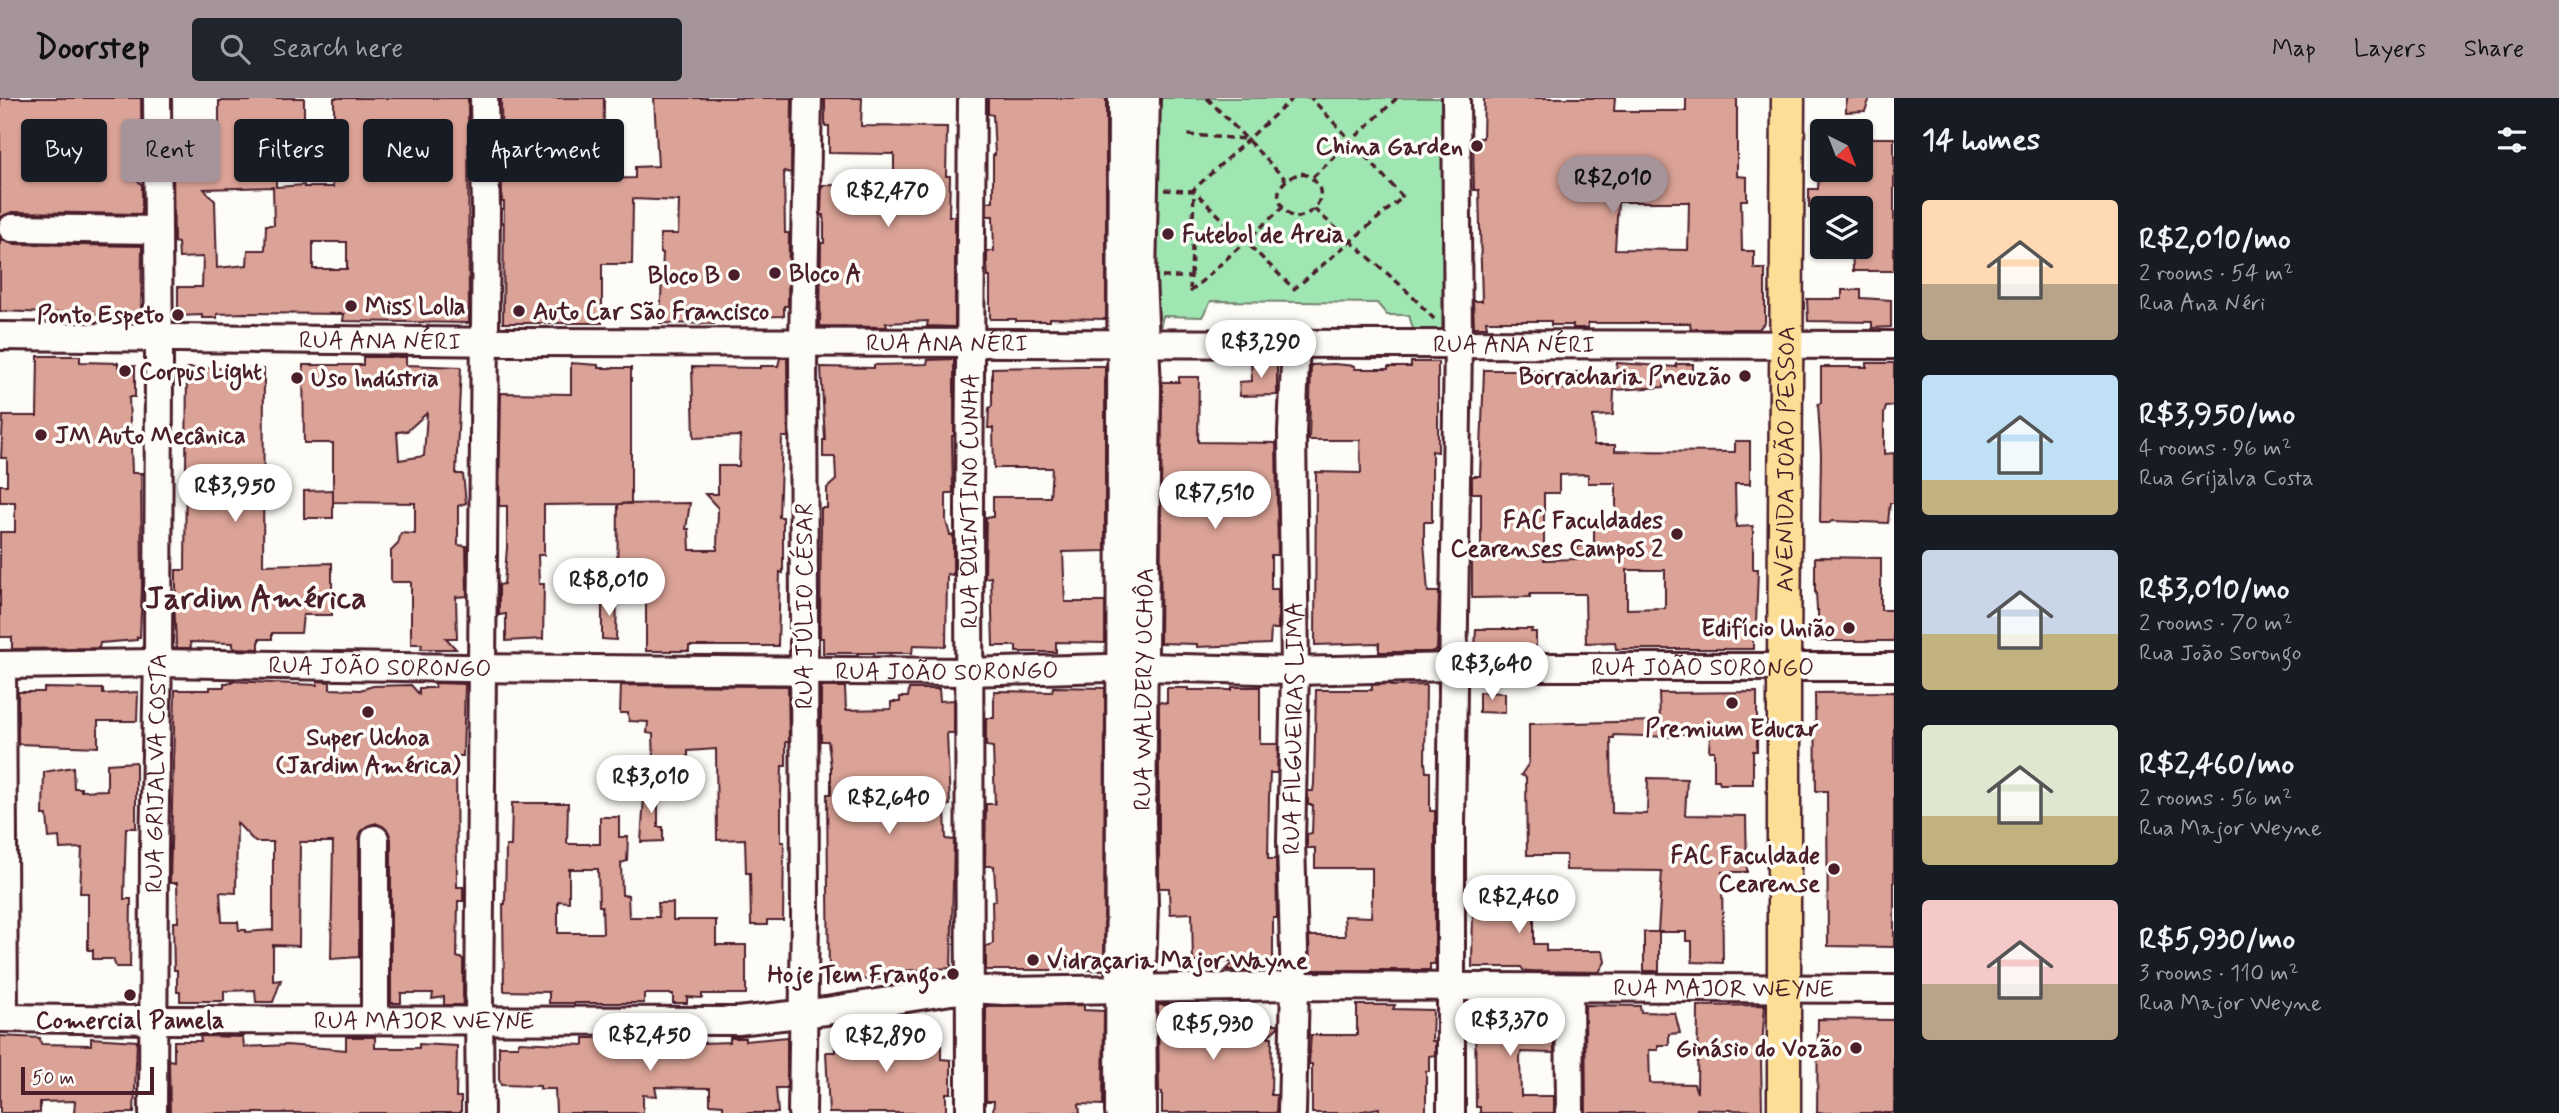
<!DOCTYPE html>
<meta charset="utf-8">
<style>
:root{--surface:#171b24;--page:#20242c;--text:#f1f3f6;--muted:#9ea1a6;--accent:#a6949b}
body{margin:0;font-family:Mynerve,sans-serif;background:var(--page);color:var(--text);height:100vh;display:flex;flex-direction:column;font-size:26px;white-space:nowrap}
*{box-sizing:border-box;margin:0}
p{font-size:23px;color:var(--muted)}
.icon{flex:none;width:38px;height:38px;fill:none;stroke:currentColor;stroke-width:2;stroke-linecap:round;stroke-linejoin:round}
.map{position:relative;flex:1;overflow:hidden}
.side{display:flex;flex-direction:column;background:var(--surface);width:665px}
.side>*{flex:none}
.top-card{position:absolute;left:21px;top:21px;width:665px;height:63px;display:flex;gap:14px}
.needle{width:46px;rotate:138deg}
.buttons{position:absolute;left:1810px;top:21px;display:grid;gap:14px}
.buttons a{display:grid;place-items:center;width:63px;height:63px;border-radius:7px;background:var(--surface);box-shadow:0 2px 5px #0004;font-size:35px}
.scale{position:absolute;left:21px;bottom:18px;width:133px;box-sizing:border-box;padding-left:7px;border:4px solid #4a1f2b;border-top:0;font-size:19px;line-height:24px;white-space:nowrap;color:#4a1f2b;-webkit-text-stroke:5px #fdfcf7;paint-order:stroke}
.price{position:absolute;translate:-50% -60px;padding:0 16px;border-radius:24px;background:#fff;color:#222;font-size:23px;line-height:46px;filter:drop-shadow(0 2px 4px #0008)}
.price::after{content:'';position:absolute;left:50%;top:42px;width:21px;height:16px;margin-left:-10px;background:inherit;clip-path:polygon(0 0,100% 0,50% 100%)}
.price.active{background:var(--accent);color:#111}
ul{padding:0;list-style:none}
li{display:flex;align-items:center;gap:21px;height:175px;padding:0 28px}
li span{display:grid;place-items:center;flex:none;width:196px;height:140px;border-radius:7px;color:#555}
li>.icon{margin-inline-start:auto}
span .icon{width:84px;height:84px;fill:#fffc;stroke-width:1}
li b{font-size:30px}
h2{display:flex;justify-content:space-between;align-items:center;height:84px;padding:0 28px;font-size:30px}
.tag{padding:0 24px;border-radius:7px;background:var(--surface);box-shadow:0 2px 5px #0004;font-size:24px;line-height:63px}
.tag.active{background:var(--accent);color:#111}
header{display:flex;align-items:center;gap:42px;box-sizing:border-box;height:98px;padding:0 35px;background:var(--accent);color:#111}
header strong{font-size:33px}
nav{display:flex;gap:38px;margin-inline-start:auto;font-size:24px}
.search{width:490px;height:63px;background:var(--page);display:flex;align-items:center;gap:18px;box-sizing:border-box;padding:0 24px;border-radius:7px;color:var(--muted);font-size:26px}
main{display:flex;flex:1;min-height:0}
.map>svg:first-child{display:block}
</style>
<header>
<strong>Doorstep</strong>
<div class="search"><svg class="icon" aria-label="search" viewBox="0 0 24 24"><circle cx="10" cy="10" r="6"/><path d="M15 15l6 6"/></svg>Search here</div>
<nav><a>Map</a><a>Layers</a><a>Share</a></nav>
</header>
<main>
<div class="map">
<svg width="1894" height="1015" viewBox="0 0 1894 1015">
<rect width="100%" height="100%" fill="#fdfcf7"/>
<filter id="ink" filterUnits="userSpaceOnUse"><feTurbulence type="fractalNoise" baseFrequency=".0143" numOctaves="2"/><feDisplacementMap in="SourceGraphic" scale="14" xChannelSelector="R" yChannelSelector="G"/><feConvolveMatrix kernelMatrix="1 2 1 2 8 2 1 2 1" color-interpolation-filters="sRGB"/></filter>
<g filter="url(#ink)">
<path fill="#a0e6b3" stroke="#75826f" stroke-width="2" d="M1149,0H1446L1442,235L1414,234L1409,217H1387L1377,205L1211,203L1202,219L1163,218L1159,234L1145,236Z"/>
<g fill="#dba397" stroke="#4a1f2b" stroke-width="2" fill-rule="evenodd">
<path d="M0,0H141L142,72L129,73L142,87V116L12,114L0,120ZM69,37L70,68H40V38Z"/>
<path d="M250,0H304V33L334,32V0H468L469,225L343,223L344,216L245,215L217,216V220H202V217L178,218V189H202L203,159L179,160L178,145L174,144L173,74L176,67L173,37L219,38V3H250ZM276,46L306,47V57L333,56V89H304V87L276,89ZM273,89L274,127H266L265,152H248L247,167L217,170L215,103L204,91ZM313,144H347V171H313Z"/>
<path d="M501,0H604L603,81L635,80V69L658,68L654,0H792L791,75L784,73L785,135H789L788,208H784V218L714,219V226L660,225L663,155H660V136H678L679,103L633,101L632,166H602V225H503L504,104H502Z"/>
<path d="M825,0H862L861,28L947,29L946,78H950L949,118H955V229L927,228L928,223L886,225L887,229L820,228L821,145H824V117H821L822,87L894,88V56L829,55V28H825Z"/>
<path d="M988,0H1106V221L1050,220V223H1016V221H990V179H988L987,167V153H994L993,118H987V104L993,103V57H995L993,17L988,16Z"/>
<path d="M1484,0H1615L1614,13H1686V0H1737V78L1747,79V102H1741L1742,153H1754V171H1765V224L1759,231H1691L1690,225H1588V230H1573V227H1551V223H1486L1487,229H1474L1473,203H1482L1479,92H1474L1473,40H1483ZM1618,104H1689L1688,152L1615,151Z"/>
<path d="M1846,0H1870L1865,13L1846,14Z"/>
<path d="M1861,40H1894V173H1853L1852,149H1860V110H1853V103L1823,102L1822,110H1809V91H1818L1819,72H1860Z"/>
<path d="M0,140L12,146L142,148L141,220L121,219L119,224H109V217L92,216L93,213L49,215L0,213Z"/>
<path d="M1842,192H1861V200L1891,202V229L1872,230V224L1808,223L1807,201H1842Z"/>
<path d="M38,258H80V264L118,265V269L135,268V299H129L132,375H141L142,489L140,539H137V542L100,545L99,550L12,551V539H0V434H15V404H0V387H7V360H1L3,318H37Z"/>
<path d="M363,259H406V267L461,269L456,376H463L466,405L458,408V447L466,448L467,498L456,499L457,540H446L456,551H421L422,546H411V484H391V453L398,446L401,435L415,436V405L333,404V345H304L303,267H363ZM427,315L424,358L399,362L397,334L407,333Z"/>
<path d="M780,260H787L788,339H782L779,419H783V475L780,474L778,548H689V553H646V498L617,497L618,406L544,407V457H538L539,486H544L543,541L506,543V516L499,517V487L504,486L507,450V408H499L501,295L571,296V265L598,267V270H631V405L619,406L690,405L686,431H689L690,452H717L718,410L705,396H718V368H739L740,338L694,340L692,269L760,270V268H778Z"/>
<path d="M954,261V338H952L953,395H946V423L950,437H953V477L947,476L946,548L913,547L912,555H823V540H820L821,410H827V390L836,382L835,359H823V342H825L821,269L874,270V267L927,266L928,262Z"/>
<path d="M1277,262V297L1240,298L1239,284L1252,283L1251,263Z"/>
<path d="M1411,264H1438V354L1432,353V424H1424V444L1428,494H1439L1437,552L1430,554H1379V545L1315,547L1316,374L1361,375L1360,342H1309L1311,267L1334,266L1355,268V271H1388V269H1411Z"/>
<path d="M1617,265L1676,269V266H1693V286L1664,285V289L1614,292L1613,317L1593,318L1594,347H1615V353L1735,354V343H1750V386H1735L1736,429L1753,428V471H1758L1756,526H1753V551H1616L1615,544L1586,545L1585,496H1530V499L1472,500V462H1481V395H1472V378H1480L1484,272H1541V290L1576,291V274H1616ZM1588,376V385H1616V422L1594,423V448H1578V461L1544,462V395H1559V377ZM1627,472H1665V510L1627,511Z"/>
<path d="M1867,265H1894V308L1886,309L1884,316V356L1894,355V405H1890L1888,425L1832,423L1829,425H1820L1821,356L1818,306L1821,305V269H1867Z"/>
<path d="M1078,268H1105V453L1063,454L1065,504H1105V545L1056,544V554H1016V548H993L991,479L985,480L986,419H993V399H1050L1052,370H994L993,330H988L989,310L992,308V270Z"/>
<path d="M187,270L264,271L263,467L332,465V517H303L301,535H272V541H259V551L233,550V545L190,544L191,550H177L176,546L174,499L176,498V472H185Z"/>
<path d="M1179,279H1199L1198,344L1276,345L1278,457H1271V491H1278V531H1271L1270,546L1197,549V546L1160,545L1162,284H1179Z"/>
<path d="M333,392V420H304V393Z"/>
<path d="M1815,459L1881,460V512H1894V543H1818V512H1817L1816,494H1815Z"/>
<path d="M602,498H617L616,542L602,541Z"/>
<path d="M1476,531H1532L1531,534H1536V550L1475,551Z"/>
<path d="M231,583L317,587V583L330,584V591L360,592L373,588L411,587L419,596V590H435V585L465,586L463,658H453L456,668L457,789H463V803H458L457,859L463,861V907H444V899L432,901L433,895H401V905H391V741L388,733L376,725L367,728L361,734L359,741V859L331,861L333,744H300L299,848L273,847V883L281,882L273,904H256L255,892L224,893V903H180V894H177V872H174L173,824H178L177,785H170L175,592H210V589H224V585H232ZM237,725L255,744H273V832L246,834V832H239L238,824H222L220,794L236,795Z"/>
<path d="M1391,586V588L1426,587L1425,664L1426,674H1430V713H1435V866H1430V872H1310L1309,838H1345L1344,818L1371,819L1372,800V770H1315V750H1307V736L1312,735L1313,707H1308V693H1313L1314,686L1316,592H1372V587Z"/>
<path d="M621,587L788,588L789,644H786V668H782L781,698V744H784L783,822H767V827H751L750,775H746L745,741L717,742L716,651L688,653V669L654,668L653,636L647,635L648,624L629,623L628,615H620Z"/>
<path d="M821,589H845L846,612L891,611V604H900V599H908L909,591H939L940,603L954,602V635H947L950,707L945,708L946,741L954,742L951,870L901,873V882L829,881L827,696H831V669L828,643H821Z"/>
<path d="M1053,589L1105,590L1104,872H986V848L993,846L992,803H996L994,768H985L986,706H995L993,649L986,648V620H994V593L1052,594Z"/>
<path d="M1232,589H1260V646H1278L1277,675H1270L1269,699L1268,761H1276L1277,820H1273V865L1251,866V872H1226L1234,864H1193L1192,815L1170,816L1169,790H1159V604L1167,605V590H1188V592H1232Z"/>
<path d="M44,590L103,591V596L138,594L137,623H98V649L18,646V594H44Z"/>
<path d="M1479,594L1505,595V615L1479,614Z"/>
<path d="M1757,594V653H1753V686H1720L1719,682H1714V653H1709L1710,636H1674V639L1614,637V640H1611L1612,715L1647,716L1648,680L1687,681L1685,717L1746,718L1747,774H1722L1723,865L1692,864V843H1686V834H1659V873H1644V834H1658L1662,773L1566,772V757H1527L1526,679L1521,677L1529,665V626L1660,623L1659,595Z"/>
<path d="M1894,594V849L1828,848L1827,693H1816L1815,595Z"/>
<path d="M136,664V730H126L125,763L124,801H131L130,869H116L113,861H93V852H88V795H80L82,750L60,751L59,739L49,740L47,717H43L44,674L73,669L74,690H81V693L107,692V666Z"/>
<path d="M645,684H658V729H663V743L641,744Z"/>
<path d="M512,705H568L567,745L569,746H600V719H619V739H628L627,763L621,765L622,797H628L629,819H659L658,805H673V822H716V847H746V896H702V900L687,899V905H673V896H644V905H549V894L504,893L503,806H505L506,748H511ZM569,771H598L599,808H602L603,835H558V803L569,804Z"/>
<path d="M1479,785L1530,788V792H1534V846H1546V853H1603L1605,864L1599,874L1524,873L1521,869H1472L1473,810H1477Z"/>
<path d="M1084,907V912L1104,913L1103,1007L1079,1006L1080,1015H993L994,1003H986V908Z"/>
<path d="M1158,907H1194V910L1228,907V926H1278V929L1267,939H1272L1271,997H1277L1276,1015H1162V994H1159Z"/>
<path d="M1357,907H1395L1393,911L1433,912L1432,943H1435V957L1429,958V973H1426V1015H1379V1010L1352,1015H1312V966H1309L1311,937H1357Z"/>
<path d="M1585,907L1640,908L1641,914L1675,915L1680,935L1669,936V947H1658V952H1649L1650,985L1694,986L1697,995L1698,908L1765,907L1761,961L1762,1013L1697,1011V1015H1586Z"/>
<path d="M1553,909L1554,955L1521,954L1520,960L1521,998H1554V1015H1480V1009H1476L1475,914H1510V910Z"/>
<path d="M888,921L889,946L941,947V961L951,962V995H946V1015H829L826,954H835V945H850L849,927Z"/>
<path d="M1818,921L1894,922V1015H1817Z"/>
<path d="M0,938L40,940L41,946L91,947V940L137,943L134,1015H74L75,1003L40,1004V1015H0Z"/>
<path d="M200,938L243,939L244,949L287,947L346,952V939H375V950H419V946L457,948L456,999H461V1015H170L169,962L174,963V943H201Z"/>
<path d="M787,939V990H776L778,1015H723V1007L710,1006V990L655,989L657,998L643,997V1015H556L555,991H540V988L501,987L499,981V948H518V944L584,947V940H615V953H643V944H658V941H703V945L730,944V940H745V943Z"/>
</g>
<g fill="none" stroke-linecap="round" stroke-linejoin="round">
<defs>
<g id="minor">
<path d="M12,130L157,132"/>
<path id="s1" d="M0,238L509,244L1894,247"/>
<path id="s2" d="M0,567L158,565L463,570L969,574L1143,569L1295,573L1452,569H1894"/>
<path d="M2,567L4,920"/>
<path d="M375,741V921"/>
<path d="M1569,890L1570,1015"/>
<path id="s3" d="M0,920L153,922L738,923L826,913L951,893L970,891L1004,893L1295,888L1894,891"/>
<path id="s4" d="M153,1015L154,750L158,560L159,261L157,0"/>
<path d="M480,1015L479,913L486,113L484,0"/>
<path d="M802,1015L805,818L803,243L808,0"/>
<path id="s5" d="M970,1015L969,409L972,0"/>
<path d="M1119,1015L1122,0"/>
<path id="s6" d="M1143,1015L1142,875L1144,807L1142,723L1147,290L1142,179L1146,0"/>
<path id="s7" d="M1292,1015L1295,888L1291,743L1295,573L1292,334L1296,244"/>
<path d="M1451,1015V728L1458,245L1456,0"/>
</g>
<g id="major">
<path id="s8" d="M1784,1015V569L1788,0"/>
</g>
</defs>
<use href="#minor" stroke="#4a1f2b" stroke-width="32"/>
<use href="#major" stroke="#4a1f2b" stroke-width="37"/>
<g stroke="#4a1f2b" stroke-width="3.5" stroke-dasharray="7 5" stroke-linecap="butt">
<path d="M1207,0L1286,82"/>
<path d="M1293,0L1193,92L1294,191L1403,99L1311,0"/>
<path d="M1188,37L1246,41"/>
<path d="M1301,75C1332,85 1323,116 1294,120C1271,103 1274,84 1301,75Z"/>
<path d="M1313,79L1397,0"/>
<path d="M1164,92L1194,93L1191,179"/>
<path d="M1314,111L1404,190L1436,223"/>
<path d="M1162,179H1191L1190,191"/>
<path d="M1190,194L1283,109"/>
</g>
<use href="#minor" stroke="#fdfcf7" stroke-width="26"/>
<use href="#major" stroke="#fdde96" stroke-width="32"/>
</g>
</g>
<g fill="#4a1f2b" stroke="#fdfcf7" stroke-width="2.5">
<circle cx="1477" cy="48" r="7"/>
<circle cx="1168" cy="136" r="7"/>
<circle cx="775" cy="175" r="7"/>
<circle cx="734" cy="177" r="7"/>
<circle cx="351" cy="208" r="7"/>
<circle cx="519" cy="213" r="7"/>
<circle cx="178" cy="217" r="7"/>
<circle cx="125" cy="273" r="7"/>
<circle cx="1745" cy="278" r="7"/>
<circle cx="297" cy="280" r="7"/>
<circle cx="41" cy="337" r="7"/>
<circle cx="1677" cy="436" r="7"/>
<circle cx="1849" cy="530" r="7"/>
<circle cx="1732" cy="605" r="7"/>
<circle cx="368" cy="614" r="7"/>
<circle cx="1834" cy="771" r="7"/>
<circle cx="1033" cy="862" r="7"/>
<circle cx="953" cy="876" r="7"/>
<circle cx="130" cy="897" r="7"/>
<circle cx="1856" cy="950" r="7"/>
</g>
<g text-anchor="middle" stroke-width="7" stroke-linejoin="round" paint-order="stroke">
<g font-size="24" font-weight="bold" fill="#4a1f2b" stroke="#fdfcf7" text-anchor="end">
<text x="1463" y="56">China Garden</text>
<text x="1182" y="144" text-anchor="start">Futebol de Areia</text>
<text x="789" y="183" text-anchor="start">Bloco A</text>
<text x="720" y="185">Bloco B</text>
<text x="365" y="216" text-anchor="start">Miss Lolla</text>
<text x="533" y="221" text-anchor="start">Auto Car São Francisco</text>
<text x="164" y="225">Ponto Espeto</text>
<text x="139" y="281" text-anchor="start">Corpus Light</text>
<text x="1731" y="286">Borracharia Pneuzão</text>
<text x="311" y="288" text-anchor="start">Uso Indústria</text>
<text x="55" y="345" text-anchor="start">JM Auto Mecânica</text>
<text x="1663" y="430">FAC Faculdades<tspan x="1663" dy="28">Cearenses Campos 2</tspan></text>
<text x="1835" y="538">Edifício União</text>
<text x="1732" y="638" text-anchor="middle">Premium Educar</text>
<text x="368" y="647" text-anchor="middle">Super Uchoa<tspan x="368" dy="28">(Jardim América)</tspan></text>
<text x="1820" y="765">FAC Faculdade<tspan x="1820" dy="28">Cearense</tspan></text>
<text x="1047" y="870" text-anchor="start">Vidraçaria Major Wayne</text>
<text x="939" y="884">Hoje Tem Frango</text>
<text x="130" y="930" text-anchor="middle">Comercial Pamela</text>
<text x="1842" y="958">Ginásio do Vozão</text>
</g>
<g font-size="24" fill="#4a1f2b" stroke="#fdfcf7">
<text dy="8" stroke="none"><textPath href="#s1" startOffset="380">RUA ANA NÉRI</textPath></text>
<text dy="8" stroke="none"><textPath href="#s1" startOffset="947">RUA ANA NÉRI</textPath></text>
<text dy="8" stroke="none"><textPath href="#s1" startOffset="1514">RUA ANA NÉRI</textPath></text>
<text dy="8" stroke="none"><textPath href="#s8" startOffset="654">AVENIDA JOÃO PESSOA</textPath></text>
<text dy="8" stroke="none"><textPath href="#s5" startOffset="612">RUA QUINTINO CUNHA</textPath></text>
<text transform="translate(804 508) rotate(-90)" y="8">RUA JÚLIO CÉSAR</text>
<text dy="8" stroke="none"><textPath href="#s2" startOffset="380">RUA JOÃO SORONGO</textPath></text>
<text dy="8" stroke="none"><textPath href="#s2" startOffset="1703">RUA JOÃO SORONGO</textPath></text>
<text dy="8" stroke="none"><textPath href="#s2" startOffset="947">RUA JOÃO SORONGO</textPath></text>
<text dy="8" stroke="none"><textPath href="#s6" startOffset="424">RUA WALDERY UCHÔA</textPath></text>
<text dy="8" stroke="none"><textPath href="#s7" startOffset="385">RUA FILGUEIRAS LIMA</textPath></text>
<text dy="8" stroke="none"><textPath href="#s4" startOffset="340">RUA GRIJALVA COSTA</textPath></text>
<text dy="8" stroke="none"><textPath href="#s3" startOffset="1726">RUA MAJOR WEYNE</textPath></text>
<text dy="8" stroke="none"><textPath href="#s3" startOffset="424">RUA MAJOR WEYNE</textPath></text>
</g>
<g font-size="32" font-weight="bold" fill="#4a1f2b" stroke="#fdfcf7">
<text x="256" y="510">Jardim América</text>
</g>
</g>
</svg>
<div class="buttons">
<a><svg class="needle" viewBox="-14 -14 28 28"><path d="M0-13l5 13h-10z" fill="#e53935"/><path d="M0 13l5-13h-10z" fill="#9ea1a6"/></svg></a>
<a><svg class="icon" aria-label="layers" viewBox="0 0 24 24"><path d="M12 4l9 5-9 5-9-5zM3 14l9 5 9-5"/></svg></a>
</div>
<div class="scale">50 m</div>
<b class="price active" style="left:1613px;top:118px">R$2,010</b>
<b class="price" style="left:888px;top:131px">R$2,470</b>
<b class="price" style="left:1261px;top:282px">R$3,290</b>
<b class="price" style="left:235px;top:426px">R$3,950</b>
<b class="price" style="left:1215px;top:433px">R$7,510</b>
<b class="price" style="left:609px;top:520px">R$8,010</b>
<b class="price" style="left:1492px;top:604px">R$3,640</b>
<b class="price" style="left:651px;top:717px">R$3,010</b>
<b class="price" style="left:889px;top:738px">R$2,640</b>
<b class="price" style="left:1519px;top:837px">R$2,460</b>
<b class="price" style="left:1510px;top:960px">R$3,370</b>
<b class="price" style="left:1213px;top:964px">R$5,930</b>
<b class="price" style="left:650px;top:975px">R$2,450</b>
<b class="price" style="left:886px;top:976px">R$2,890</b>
<div class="top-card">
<a class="tag">Buy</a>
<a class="tag active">Rent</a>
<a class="tag">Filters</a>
<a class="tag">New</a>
<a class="tag">Apartment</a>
</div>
</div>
<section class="side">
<h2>14 homes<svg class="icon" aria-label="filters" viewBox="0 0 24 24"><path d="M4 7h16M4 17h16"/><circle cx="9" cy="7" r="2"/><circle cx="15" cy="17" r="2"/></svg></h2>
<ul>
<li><span style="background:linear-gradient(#ffd9b3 60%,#b9a48a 0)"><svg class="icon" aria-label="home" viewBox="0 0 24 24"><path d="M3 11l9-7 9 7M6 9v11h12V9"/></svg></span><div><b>R$2,010/mo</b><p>2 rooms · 54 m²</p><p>Rua Ana Néri</p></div></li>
<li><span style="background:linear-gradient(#bfe0f5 75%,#c2b280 0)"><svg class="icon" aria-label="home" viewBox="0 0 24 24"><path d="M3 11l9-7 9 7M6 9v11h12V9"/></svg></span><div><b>R$3,950/mo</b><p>4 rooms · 96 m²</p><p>Rua Grijalva Costa</p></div></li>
<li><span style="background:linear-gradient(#c9d6e8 60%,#c2b280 0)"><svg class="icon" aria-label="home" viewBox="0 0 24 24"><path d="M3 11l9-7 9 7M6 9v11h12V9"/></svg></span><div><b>R$3,010/mo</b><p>2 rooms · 70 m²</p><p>Rua João Sorongo</p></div></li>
<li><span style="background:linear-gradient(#dfe7d0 65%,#c2b280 0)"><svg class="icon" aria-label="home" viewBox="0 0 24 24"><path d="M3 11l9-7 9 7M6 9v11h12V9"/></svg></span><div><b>R$2,460/mo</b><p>2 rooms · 56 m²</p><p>Rua Major Weyne</p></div></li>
<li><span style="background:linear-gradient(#f6c9c9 60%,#b9a48a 0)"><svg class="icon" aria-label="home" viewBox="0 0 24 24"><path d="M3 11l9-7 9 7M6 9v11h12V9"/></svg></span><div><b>R$5,930/mo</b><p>3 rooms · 110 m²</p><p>Rua Major Weyne</p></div></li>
</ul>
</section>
</main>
